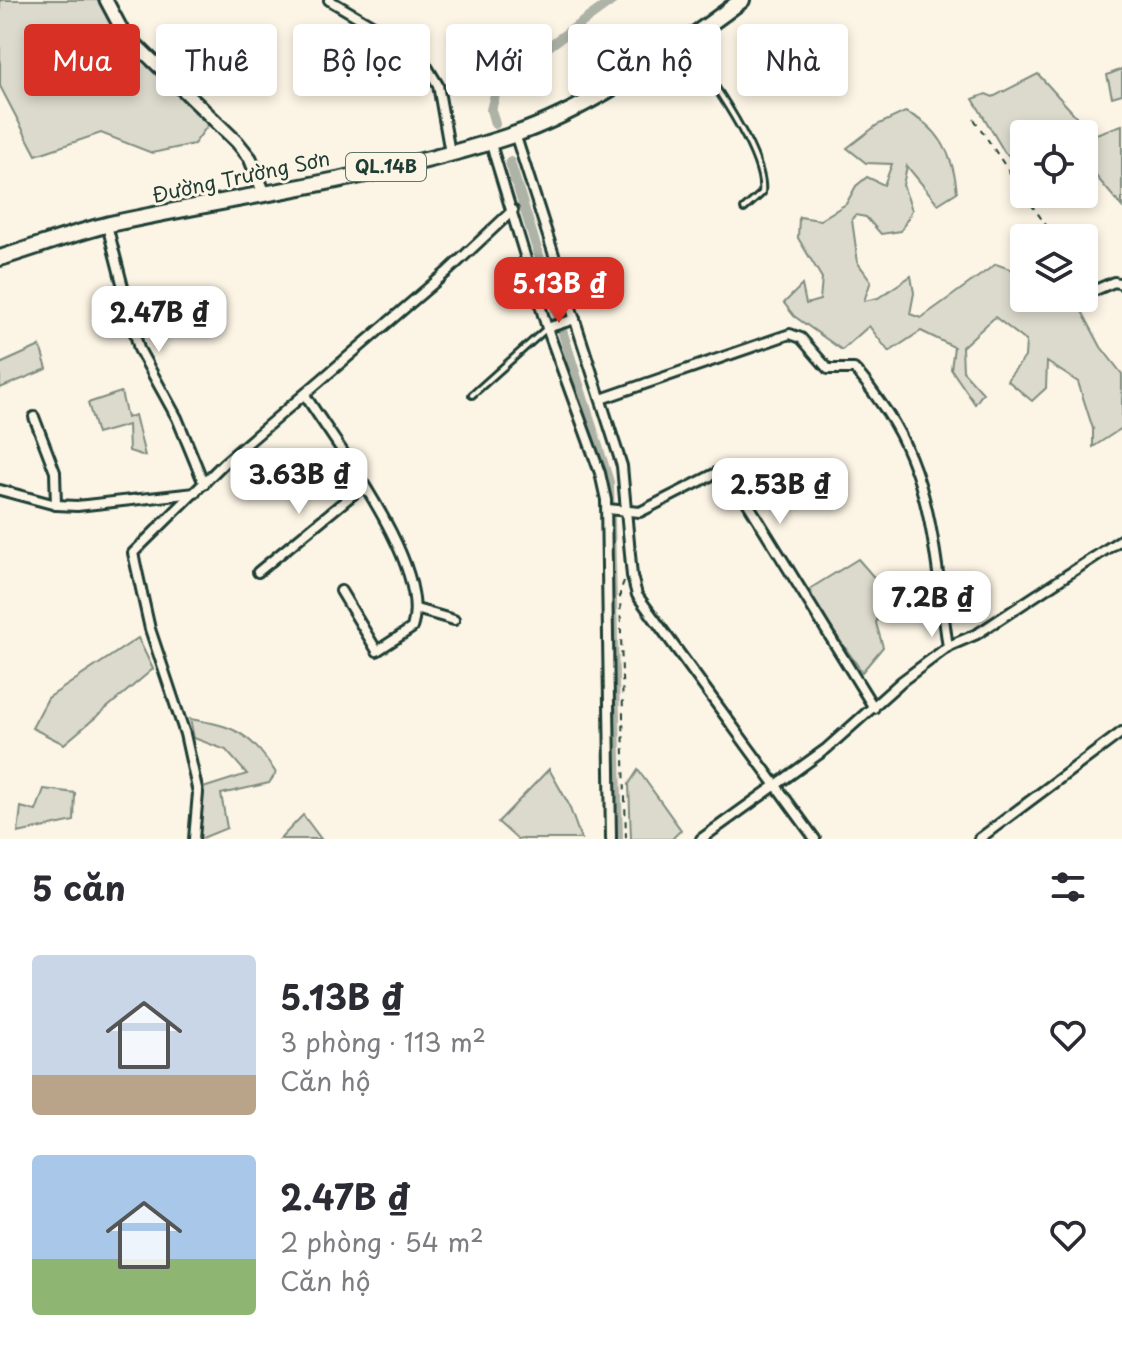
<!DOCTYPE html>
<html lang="vi">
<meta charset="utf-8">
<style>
:root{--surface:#fff;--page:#f2f2f3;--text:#2b2b33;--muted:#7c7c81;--accent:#d93025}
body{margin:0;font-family:"Playpen Sans",sans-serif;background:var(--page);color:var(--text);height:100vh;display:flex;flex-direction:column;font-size:30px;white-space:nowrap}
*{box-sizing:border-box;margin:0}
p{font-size:26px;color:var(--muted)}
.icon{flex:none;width:44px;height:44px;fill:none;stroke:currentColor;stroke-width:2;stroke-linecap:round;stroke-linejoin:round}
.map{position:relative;height:839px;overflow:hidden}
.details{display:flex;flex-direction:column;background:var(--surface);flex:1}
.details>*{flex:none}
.banner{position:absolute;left:24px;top:24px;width:1074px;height:72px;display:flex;gap:16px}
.controls{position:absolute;left:1010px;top:120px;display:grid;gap:16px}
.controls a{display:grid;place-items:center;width:88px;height:88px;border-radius:8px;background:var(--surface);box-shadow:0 4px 12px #0003;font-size:40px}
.price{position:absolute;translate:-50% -68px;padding:0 18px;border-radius:16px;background:#fff;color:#222;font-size:26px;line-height:52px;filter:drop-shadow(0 2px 4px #0008)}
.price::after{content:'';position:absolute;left:50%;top:48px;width:24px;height:18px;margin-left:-12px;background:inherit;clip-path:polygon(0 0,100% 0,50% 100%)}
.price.on{background:var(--accent);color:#fff}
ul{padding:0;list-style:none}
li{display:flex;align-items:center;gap:24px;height:200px;padding:0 32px}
li span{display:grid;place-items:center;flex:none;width:224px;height:160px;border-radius:8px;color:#555}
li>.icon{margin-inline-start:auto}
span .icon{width:96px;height:96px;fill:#fffc;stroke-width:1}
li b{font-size:34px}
h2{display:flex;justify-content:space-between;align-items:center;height:96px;padding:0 32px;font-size:34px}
.chip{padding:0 28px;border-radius:8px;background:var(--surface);box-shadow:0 4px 12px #0003;font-size:28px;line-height:72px}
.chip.on{background:var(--accent);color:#fff}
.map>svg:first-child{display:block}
</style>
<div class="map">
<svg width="1122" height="839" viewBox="0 0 1122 839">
<rect width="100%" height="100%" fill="#fcf5e5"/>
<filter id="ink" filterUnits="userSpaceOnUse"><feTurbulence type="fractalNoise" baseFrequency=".0125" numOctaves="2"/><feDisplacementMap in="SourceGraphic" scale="16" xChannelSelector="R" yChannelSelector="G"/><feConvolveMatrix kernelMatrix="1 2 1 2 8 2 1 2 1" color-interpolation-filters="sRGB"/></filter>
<g filter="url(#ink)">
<g fill="#dcdacc" stroke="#7e8c80" stroke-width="2">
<path d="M0,0H113L122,19L157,55L147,66L208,125L194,144L152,153L101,133L36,155L0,86Z"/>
<path d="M1122,69V94L1112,97L1107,75Z"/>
<path d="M1038,74L1093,135L1122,125V207L1084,162V134H1024V165L1005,153L973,99L986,94L993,97Z"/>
<path d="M905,112C940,126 954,158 957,192L938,204L907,166L903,185L912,210L901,231L881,234L866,217L855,215L852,220L858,263L871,281L864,301L878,298L911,276L914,293L910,314L921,318L996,264L1024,274V298H1075L1101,347L1122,374V428L1093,447V429L1078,382L1047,362L1046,388L1032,401L1007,380L1025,357L1026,341L995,317L962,347L963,371L983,393L975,404L951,369L954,347L921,331L889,352L869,326L842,350L794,316L784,303L802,285L806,304L820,300L822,278L798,238L799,217L820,220L846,204L856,186L867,177L884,185L892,164L866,163L847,148L877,125Z"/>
<path d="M40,346L47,369L0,388V364Z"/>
<path d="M121,392L127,418L135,415L145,456L129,451L128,425L97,434L88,403Z"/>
<path d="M858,559L886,591L876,623L883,647L862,672L812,600L811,588Z"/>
<path d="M138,638L153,669L64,744L32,728L48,698Z"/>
<path d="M190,719C235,726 251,733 276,773L269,783L221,794L227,828L200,839H197L203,788L247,774L226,750L194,738Z"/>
<path d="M549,769L568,803L581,839H517L498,822Z"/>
<path d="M638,770L681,830L672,839H631L629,784Z"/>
<path d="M44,789L75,793L74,821L18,833L21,807L36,811Z"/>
<path d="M303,815L321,839H280Z"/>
</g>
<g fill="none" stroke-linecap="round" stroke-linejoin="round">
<g stroke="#aeb3a7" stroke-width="10">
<path d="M495,124L491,110L498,83L613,0"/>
<path d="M510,162L609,482L618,839"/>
</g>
<defs>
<g id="lane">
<path d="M686,45C708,75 767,157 762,193L744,209"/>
<path d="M472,395L547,328"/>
</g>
<g id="street">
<path d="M329,0L418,52L438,85L450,153"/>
<path d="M515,134L622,466L632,576L637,595L815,839"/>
<path d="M490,141L547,328L600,473L606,500L611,839"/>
<path d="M107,225L139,349L177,418L204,484"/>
<path d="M1093,291L1114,282L1122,284"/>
<path d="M547,328L575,319"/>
<path d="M305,395C338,448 432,567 412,628L377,651L341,591"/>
<path d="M601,399L790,334L801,338L828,369H854C864,378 872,391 880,402C933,474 935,561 948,647"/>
<path d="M34,417L55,472L56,505"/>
<path d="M0,490L56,505L77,506L195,493"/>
<path d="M607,509L640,512L726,468L874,708"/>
<path d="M258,572L362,487"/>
<path d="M416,609L454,620"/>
<path d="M194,839L198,793L185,734L150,629L133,553L223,464L448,271L513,210"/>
<path d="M701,839L826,749L902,681L949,646L977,634L1122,539"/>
<path d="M979,839L1122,732"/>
</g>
<path id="secondary" d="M106,0L123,32L237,142L250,158L264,193"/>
<path id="highway" d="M0,258C36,247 73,233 110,224C244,195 383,178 513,135C590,109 677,49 742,0"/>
</defs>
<use href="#lane" stroke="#1f3d34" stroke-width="10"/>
<use href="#street" stroke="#1f3d34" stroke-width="14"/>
<use href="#secondary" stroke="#1f3d34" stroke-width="17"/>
<use href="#highway" stroke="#1f3d34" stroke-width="20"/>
<g stroke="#1f3d34" stroke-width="2" stroke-dasharray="6 6" stroke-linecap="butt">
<path d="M974,119L1024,194"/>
<path d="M1024,194L1055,238"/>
<path d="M624,581L620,592L626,839"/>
</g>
<use href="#lane" stroke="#fcf5e5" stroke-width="4"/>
<use href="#street" stroke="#fcf5e5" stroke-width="8"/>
<use href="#secondary" stroke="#fcf5e5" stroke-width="11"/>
<use href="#highway" stroke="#fcf5e5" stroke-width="14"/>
</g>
</g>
<g text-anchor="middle" stroke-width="6" stroke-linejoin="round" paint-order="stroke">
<rect fill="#fcf5e5" stroke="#617469" stroke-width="2" x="346" y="153" width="80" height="28" rx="6"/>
<g font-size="18" font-weight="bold" fill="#1f3d34">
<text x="386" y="173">QL.14B</text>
</g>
<g font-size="20" fill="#1f3d34" stroke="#fcf5e5">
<text transform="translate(241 177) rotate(-12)" y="7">Đường Trường Sơn</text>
</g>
</g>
</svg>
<div class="controls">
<a><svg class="icon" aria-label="locate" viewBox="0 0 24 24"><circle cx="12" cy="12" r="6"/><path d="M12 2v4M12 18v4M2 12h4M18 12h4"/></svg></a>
<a><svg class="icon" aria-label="layers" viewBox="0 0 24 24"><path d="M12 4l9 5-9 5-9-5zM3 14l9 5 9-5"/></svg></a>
</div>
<b class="price on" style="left:559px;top:325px">5.13B ₫</b>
<b class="price" style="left:159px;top:354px">2.47B ₫</b>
<b class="price" style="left:299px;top:516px">3.63B ₫</b>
<b class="price" style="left:780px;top:526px">2.53B ₫</b>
<b class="price" style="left:932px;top:639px">7.2B ₫</b>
<div class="banner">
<a class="chip on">Mua</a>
<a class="chip">Thuê</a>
<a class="chip">Bộ lọc</a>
<a class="chip">Mới</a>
<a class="chip">Căn hộ</a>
<a class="chip">Nhà</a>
</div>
</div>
<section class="details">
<h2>5 căn<svg class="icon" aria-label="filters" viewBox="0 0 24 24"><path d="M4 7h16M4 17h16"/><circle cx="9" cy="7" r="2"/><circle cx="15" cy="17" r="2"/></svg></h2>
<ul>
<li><span style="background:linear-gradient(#c9d6e8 75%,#b9a48a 0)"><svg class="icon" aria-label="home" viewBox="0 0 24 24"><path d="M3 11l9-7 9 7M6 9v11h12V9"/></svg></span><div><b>5.13B ₫</b><p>3 phòng · 113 m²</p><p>Căn hộ</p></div><svg class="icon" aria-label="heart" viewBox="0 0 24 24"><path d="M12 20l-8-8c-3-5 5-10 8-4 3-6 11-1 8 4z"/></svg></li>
<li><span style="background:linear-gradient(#a9c7e8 65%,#8fb573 0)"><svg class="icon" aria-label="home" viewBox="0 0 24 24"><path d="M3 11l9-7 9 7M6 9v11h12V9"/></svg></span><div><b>2.47B ₫</b><p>2 phòng · 54 m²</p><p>Căn hộ</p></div><svg class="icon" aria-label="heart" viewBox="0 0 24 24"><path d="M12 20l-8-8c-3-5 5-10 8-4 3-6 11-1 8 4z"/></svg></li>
</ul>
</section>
